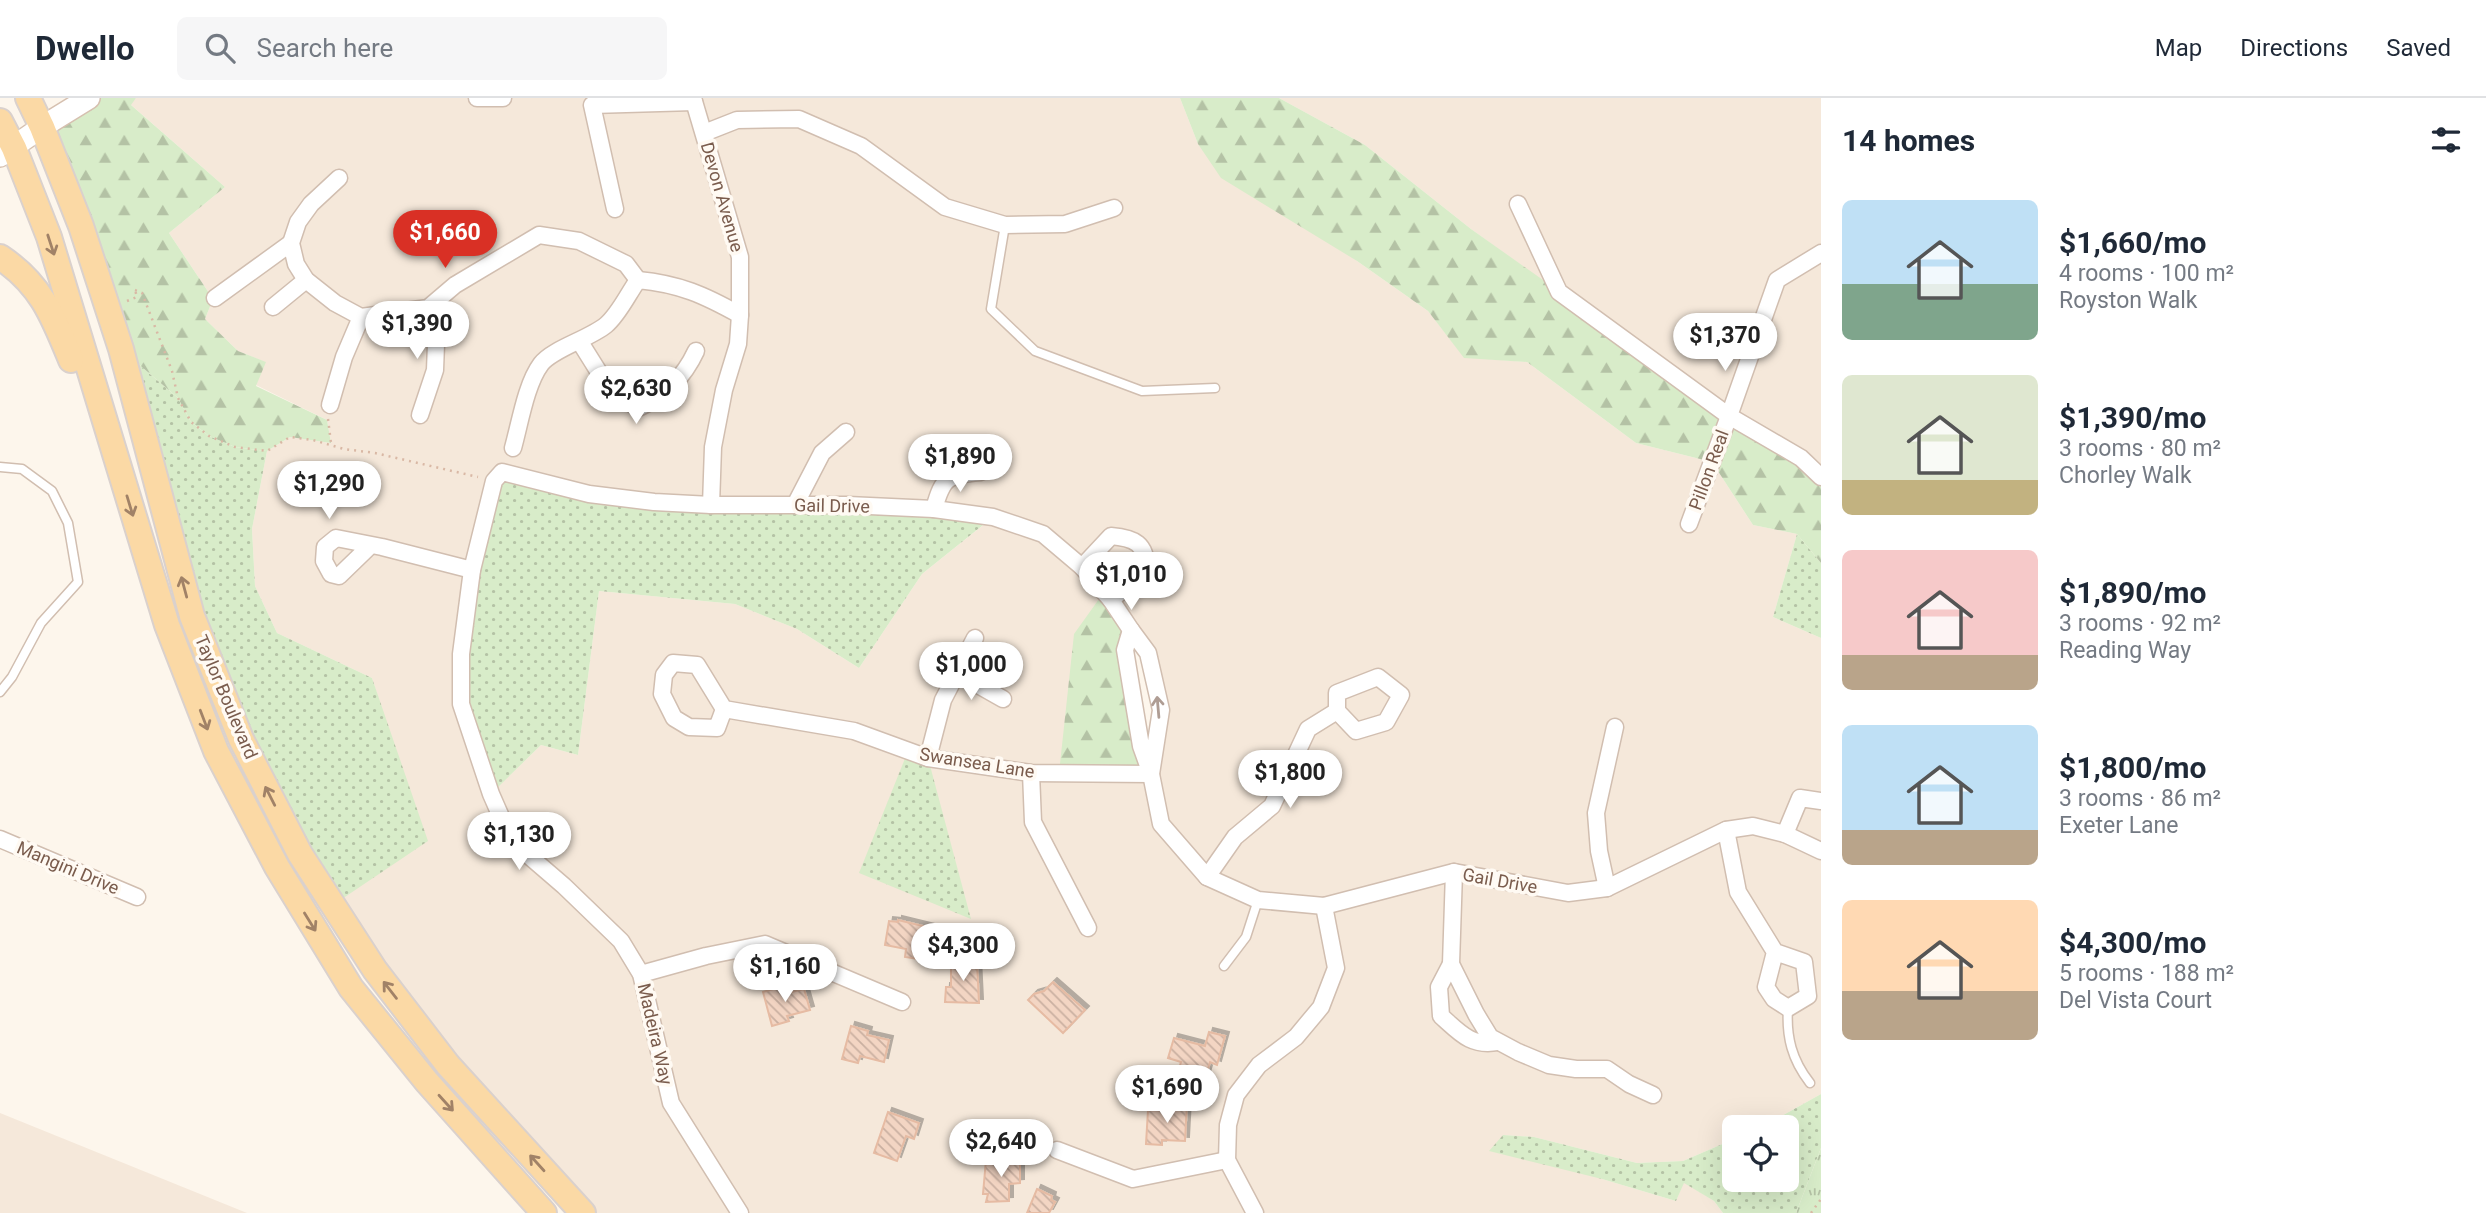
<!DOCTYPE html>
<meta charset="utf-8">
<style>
:root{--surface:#fff;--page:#f6f6f7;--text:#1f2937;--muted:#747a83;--line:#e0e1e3;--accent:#d93025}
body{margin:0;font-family:Roboto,sans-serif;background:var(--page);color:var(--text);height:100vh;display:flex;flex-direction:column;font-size:26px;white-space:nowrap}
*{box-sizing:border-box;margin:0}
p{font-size:23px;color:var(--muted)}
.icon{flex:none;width:38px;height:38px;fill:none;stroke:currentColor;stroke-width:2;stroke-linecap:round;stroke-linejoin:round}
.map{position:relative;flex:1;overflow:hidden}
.details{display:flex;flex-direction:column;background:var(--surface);width:665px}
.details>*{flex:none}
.buttons{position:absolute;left:1722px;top:1017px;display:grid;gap:14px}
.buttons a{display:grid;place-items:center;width:77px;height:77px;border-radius:10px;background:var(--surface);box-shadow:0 7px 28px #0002;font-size:35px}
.price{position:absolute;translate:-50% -60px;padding:0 16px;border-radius:24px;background:#fff;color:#222;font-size:23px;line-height:46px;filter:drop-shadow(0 2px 4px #0008)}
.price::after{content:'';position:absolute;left:50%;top:42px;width:21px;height:16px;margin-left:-10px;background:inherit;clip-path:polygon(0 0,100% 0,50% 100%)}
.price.on{background:var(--accent);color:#fff}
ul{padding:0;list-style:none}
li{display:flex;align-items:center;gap:21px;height:175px;padding:0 21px}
li span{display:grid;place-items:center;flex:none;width:196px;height:140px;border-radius:10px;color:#555}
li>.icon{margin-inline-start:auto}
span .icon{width:84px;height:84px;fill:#fffc;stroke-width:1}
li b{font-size:30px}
h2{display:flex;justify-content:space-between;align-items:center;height:84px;padding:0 21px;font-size:30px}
header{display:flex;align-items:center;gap:42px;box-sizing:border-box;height:98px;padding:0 35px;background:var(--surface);border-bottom:2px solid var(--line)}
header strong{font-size:33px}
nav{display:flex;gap:38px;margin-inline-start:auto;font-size:24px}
.search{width:490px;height:63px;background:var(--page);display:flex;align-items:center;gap:18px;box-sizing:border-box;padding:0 24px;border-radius:10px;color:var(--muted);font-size:26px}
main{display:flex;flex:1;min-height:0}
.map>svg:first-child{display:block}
</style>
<header>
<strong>Dwello</strong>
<div class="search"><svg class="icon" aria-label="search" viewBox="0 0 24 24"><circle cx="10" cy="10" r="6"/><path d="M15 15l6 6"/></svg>Search here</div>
<nav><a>Map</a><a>Directions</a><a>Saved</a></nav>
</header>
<main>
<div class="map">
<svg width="1821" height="1115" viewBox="0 0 1821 1115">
<defs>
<pattern id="grass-dots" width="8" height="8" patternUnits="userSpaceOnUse" patternTransform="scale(1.75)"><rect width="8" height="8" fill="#d8ecc9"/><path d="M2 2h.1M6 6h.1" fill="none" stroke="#b4c2a5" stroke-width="1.8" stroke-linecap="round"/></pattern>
<pattern id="forest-firs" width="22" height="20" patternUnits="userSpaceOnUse" patternTransform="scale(1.75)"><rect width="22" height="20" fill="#d8ecc9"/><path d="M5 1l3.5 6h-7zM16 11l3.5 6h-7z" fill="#b4c2a5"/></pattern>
<pattern id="park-tufts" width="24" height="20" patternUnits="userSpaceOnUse" patternTransform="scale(1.75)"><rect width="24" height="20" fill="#d8ecc9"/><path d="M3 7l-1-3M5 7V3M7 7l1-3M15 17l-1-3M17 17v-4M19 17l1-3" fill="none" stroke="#b4c2a5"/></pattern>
<pattern id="building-back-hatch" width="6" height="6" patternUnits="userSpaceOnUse" patternTransform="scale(1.75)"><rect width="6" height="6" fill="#f3d5c3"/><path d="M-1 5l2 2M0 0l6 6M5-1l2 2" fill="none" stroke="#cab0a1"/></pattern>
<filter id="shadow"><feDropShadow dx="4" dy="-4" stdDeviation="0" flood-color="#0004"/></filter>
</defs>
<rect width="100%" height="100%" fill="#fdf6ec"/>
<g fill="#f5e8da" fill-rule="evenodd">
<path d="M136,0H1180L1198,46L1357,163L1428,213L1464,259L1527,264L1636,345L1712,364L1753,427L1797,436L1773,519L1821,540V996L1762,1029H1734V1041L1683,1063L1637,1065L1534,1039L1503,1037L1602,1081L1676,1103L1684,1084L1714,1103L1723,1115H583L333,807L387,627L372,580L277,535L255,488L252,431L267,353L290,339L331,345L327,322L256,287L265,264L238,253L205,221L213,201L169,135L225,89L130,6ZM589,396L992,420L922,476L859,570L797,531L735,506L599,493L578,657L541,647L492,695ZM1111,502L1148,555L1161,612L1151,676Z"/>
<path d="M1279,0H1821V379L1729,318L1471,131L1365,47Z"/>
<path d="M0,1015L247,1115H0Z"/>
</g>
<g fill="url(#grass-dots)">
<path d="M121,251L178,300L191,324L209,338L235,349L267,353L252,431L255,488L277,535L372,580L428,743L333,807L241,641Z"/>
<path d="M502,374L589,396L993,419L922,476L859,570L797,531L735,506L599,493L578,657L541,647L491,696L461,606V556Z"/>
<path d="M1797,436L1821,465V540L1773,519Z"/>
<path d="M908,653L928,660L971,821L859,775Z"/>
<path d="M1821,996V1050L1796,1115H1723L1714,1103L1684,1085L1676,1103L1602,1081L1489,1053L1503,1037L1534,1039L1637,1065L1683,1063L1734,1041V1082H1787V1029H1762Z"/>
</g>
<g fill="url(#forest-firs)">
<path d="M89,0H136L131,7L225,89L169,135L213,201L205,221L238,253L266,264L256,288L327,322L331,345L290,339L267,353L235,349L209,338L191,324L178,300L121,251L42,29Z"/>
<path d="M1180,0H1279L1365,47L1471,131L1821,379V465L1797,436L1753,427L1712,364L1636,345L1527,264L1464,260L1428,213L1357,163L1221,80L1198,46Z"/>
<path d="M1104,494L1131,532L1125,552L1151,676L1059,675L1074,536Z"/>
</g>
<path fill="url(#park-tufts)" d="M1821,1050V1115H1796Z"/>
<g fill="url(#building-back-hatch)" stroke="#e6bba3" stroke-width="2" filter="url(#shadow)">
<path d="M898,822L931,830L925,862L905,859L906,851L885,847L889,823L898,824Z"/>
<path d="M951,863L977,864L979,905L945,904L946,889H951Z"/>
<path d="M1053,884L1085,912L1063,935L1028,902L1034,896L1044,893Z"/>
<path d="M780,889L781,893L786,892L787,895L804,891L810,912L787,918L789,923L772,928L763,894Z"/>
<path d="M851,928L868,933L867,937L889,942L884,964L860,958L858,965L842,961Z"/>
<path d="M1209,934L1225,938L1217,967L1210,964L1204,985L1177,978L1181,964L1168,960L1174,940L1205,948Z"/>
<path d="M1174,1004L1187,1005L1185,1043L1162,1042V1047L1146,1046L1148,1012L1173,1013Z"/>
<path d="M888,1014L919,1025L914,1041L906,1038L897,1063L874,1055Z"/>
<path d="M1020,1061V1085L1009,1086V1103L986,1104L988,1096H983L986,1062Z"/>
<path d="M1037,1091L1052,1098L1051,1102L1055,1104L1049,1115H1027Z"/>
</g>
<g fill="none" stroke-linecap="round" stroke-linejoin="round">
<defs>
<g id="lane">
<path d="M1005,127L991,211L1035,253L1142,293L1215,290"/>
<path d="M0,369L22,371L52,393L68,425L78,484L41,525L12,579L0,594"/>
<path d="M1224,868L1246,839L1258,802"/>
<path d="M1788,910C1786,939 1792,962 1810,985"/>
</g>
<g id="street">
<path d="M477,0H503"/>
<path d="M693,0L740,159V217L738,246L724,292L713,349L711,407"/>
<path d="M704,35L737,22L799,21L861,48L945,109L1005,127L1065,126L1114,110"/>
<path d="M339,80L311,106L298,124L291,145L296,166L306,182L335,205L361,219L428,210L455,187L539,137L579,143L626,166L638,182"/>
<path d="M1518,106L1559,194L1729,318L1689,426"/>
<path d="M615,111L592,7L694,4"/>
<path d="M1821,155L1777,182L1729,318L1801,360L1821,379"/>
<path d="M215,200L291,145"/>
<path d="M273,209L306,182"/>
<path d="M580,244L610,292L638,310C665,298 684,279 696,253"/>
<path d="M330,307L344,259L361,219"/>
<path d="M420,317L435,272L436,246L428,210"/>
<path d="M513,350C520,325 526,286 541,266C552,251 589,241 606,227C619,216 628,196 638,182C680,186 704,197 740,217"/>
<path d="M795,407L822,355L846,334"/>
<path d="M934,411C943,378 948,377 981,374"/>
<path d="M370,448L339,478L331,476L324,463L325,449L336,440L382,449L472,472"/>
<path d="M1082,469L1111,438C1134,440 1147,445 1146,472L1111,502"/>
<path d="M957,575L1003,601"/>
<path d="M1378,579L1401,597L1386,624L1356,633L1337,613V595Z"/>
<path d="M724,611L717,630L689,629L674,620L662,596L664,577L673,565L697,567L724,611L854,633L928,660L1031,675L1151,676"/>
<path d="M928,660L943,602L975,540"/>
<path d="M1031,675L1033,724L1088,830"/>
<path d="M1151,676L1161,612L1148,555L1131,532L1125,552L1141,648L1151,676L1161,726L1207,779L1258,802L1324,808L1454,774L1568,795L1607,790L1726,732L1753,728L1785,736L1821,753"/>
<path d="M1726,732L1738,794L1775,854L1804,864L1808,898L1788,910L1774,901L1766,889L1775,854"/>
<path d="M1785,736L1800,700L1821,703"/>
<path d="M0,741L137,799"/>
<path d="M1454,774L1451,866L1476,916L1490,939L1518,954L1549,967L1576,971H1607L1629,986L1653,997"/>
<path d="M1207,779L1235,739L1272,708L1308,631L1337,613"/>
<path d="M1607,790L1599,753L1596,715L1615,629"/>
<path d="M1451,866L1439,889L1441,918C1460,935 1471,949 1498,944"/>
<path d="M641,876L706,858L765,846L902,904"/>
<path d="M1057,1052L1133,1081L1227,1062"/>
<path d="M740,1115L671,1005L641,876L621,843L564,788L521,751L505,728L491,696L461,606V556L472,472L494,383L502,374L589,396L654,404L711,407H848L934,411L993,419L1043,436L1082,469L1111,502L1131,532"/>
<path d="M1255,1115L1227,1062L1228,1027L1236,997L1259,967L1296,939L1321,909L1336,870L1324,808"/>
</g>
<path id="secondary" d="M0,58L42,29L89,0"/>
<g id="primary">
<path d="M28,0L42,29L81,128L121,251L192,518L241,641L300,756L375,872L448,967L583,1115"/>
<path d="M0,23L14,50L49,139L167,527L216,653L277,769L351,890L427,984L544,1115"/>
<path d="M0,159C41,186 53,218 71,262"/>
</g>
</defs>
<use href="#lane" stroke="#d1beb0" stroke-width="11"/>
<use href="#street" stroke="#d1beb0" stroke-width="19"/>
<use href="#secondary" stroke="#d6c0b0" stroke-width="24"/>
<use href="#primary" stroke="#dad1cd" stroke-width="28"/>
<g stroke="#d9b8a5" stroke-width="2.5" stroke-dasharray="2 5" stroke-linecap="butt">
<path d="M135,192L142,195L172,273L178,300L191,324L209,338L235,349L267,353L290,339L313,342L344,351L375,355L478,379"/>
<path d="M127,203L137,199L135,192"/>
<path d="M328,321L331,345"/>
<path d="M1811,1115L1821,1101"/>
</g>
<use href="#lane" stroke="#fff" stroke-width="8"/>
<use href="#street" stroke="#fff" stroke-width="16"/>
<use href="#secondary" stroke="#fff" stroke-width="21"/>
<use href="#primary" stroke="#fbd9a5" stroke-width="24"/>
</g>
<defs><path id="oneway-shaft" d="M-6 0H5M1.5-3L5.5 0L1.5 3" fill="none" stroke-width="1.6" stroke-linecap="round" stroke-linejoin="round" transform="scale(1.75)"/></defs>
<g stroke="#a18267">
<use href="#oneway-shaft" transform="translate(51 147) rotate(72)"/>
<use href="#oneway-shaft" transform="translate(130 408) rotate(73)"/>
<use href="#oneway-shaft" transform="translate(184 489) rotate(-105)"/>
<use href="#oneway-shaft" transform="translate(204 622) rotate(69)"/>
<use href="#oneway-shaft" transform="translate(270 698) rotate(-117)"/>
<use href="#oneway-shaft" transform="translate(310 824) rotate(58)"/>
<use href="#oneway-shaft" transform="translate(390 892) rotate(-128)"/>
<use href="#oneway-shaft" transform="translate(446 1005) rotate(48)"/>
<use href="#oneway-shaft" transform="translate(537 1065) rotate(-132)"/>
</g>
<use stroke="#af9d94" href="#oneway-shaft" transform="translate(1158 609) rotate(-95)"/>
<g text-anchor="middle" stroke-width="7" stroke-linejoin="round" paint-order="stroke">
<g font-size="18" fill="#7a5c4d" stroke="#fffaf3">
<text transform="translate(722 99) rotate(74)" y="6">Devon Avenue</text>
<text transform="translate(1709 372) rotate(-70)" y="6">Pillon Real</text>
<text transform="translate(832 408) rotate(1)" y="6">Gail Drive</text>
<text transform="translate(226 599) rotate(67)" y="6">Taylor Boulevard</text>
<text transform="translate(977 665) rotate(9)" y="6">Swansea Lane</text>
<text transform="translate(68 770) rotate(23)" y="6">Mangini Drive</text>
<text transform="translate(1500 783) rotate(10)" y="6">Gail Drive</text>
<text transform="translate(655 936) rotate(77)" y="6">Madeira Way</text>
</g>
</g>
</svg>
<div class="buttons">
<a><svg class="icon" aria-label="locate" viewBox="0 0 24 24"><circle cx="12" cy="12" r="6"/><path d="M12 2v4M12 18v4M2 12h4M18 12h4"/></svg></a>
</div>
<b class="price on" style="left:445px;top:172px">$1,660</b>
<b class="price" style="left:417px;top:263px">$1,390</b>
<b class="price" style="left:1725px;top:275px">$1,370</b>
<b class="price" style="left:636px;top:328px">$2,630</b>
<b class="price" style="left:960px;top:396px">$1,890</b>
<b class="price" style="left:329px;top:423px">$1,290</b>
<b class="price" style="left:1131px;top:514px">$1,010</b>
<b class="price" style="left:971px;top:604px">$1,000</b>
<b class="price" style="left:1290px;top:712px">$1,800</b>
<b class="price" style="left:519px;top:774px">$1,130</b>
<b class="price" style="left:963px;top:885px">$4,300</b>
<b class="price" style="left:785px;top:906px">$1,160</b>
<b class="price" style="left:1167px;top:1027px">$1,690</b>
<b class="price" style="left:1001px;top:1081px">$2,640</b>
</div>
<section class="details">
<h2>14 homes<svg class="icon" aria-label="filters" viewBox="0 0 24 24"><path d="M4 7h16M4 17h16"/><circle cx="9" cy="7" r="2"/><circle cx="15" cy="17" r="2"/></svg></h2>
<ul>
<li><span style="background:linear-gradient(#bfe0f5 60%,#7fa58c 0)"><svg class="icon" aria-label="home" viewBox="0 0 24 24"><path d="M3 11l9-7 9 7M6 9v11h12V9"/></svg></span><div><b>$1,660/mo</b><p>4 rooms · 100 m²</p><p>Royston Walk</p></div></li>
<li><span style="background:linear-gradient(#dfe7d0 75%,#c2b280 0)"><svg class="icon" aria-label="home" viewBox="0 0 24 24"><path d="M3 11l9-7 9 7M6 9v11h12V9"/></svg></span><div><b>$1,390/mo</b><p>3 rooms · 80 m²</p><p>Chorley Walk</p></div></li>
<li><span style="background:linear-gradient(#f6c9c9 75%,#b9a48a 0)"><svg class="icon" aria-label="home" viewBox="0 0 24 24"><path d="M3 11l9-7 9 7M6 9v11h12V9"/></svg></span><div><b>$1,890/mo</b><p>3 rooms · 92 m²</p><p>Reading Way</p></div></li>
<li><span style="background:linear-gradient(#bfe0f5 75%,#b9a48a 0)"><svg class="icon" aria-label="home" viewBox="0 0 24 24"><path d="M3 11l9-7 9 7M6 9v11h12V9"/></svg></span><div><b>$1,800/mo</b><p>3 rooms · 86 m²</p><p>Exeter Lane</p></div></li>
<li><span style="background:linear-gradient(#ffd9b3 65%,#b9a48a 0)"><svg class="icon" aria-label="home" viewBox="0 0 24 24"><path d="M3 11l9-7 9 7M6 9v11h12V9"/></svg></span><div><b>$4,300/mo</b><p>5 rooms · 188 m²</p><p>Del Vista Court</p></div></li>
</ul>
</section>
</main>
